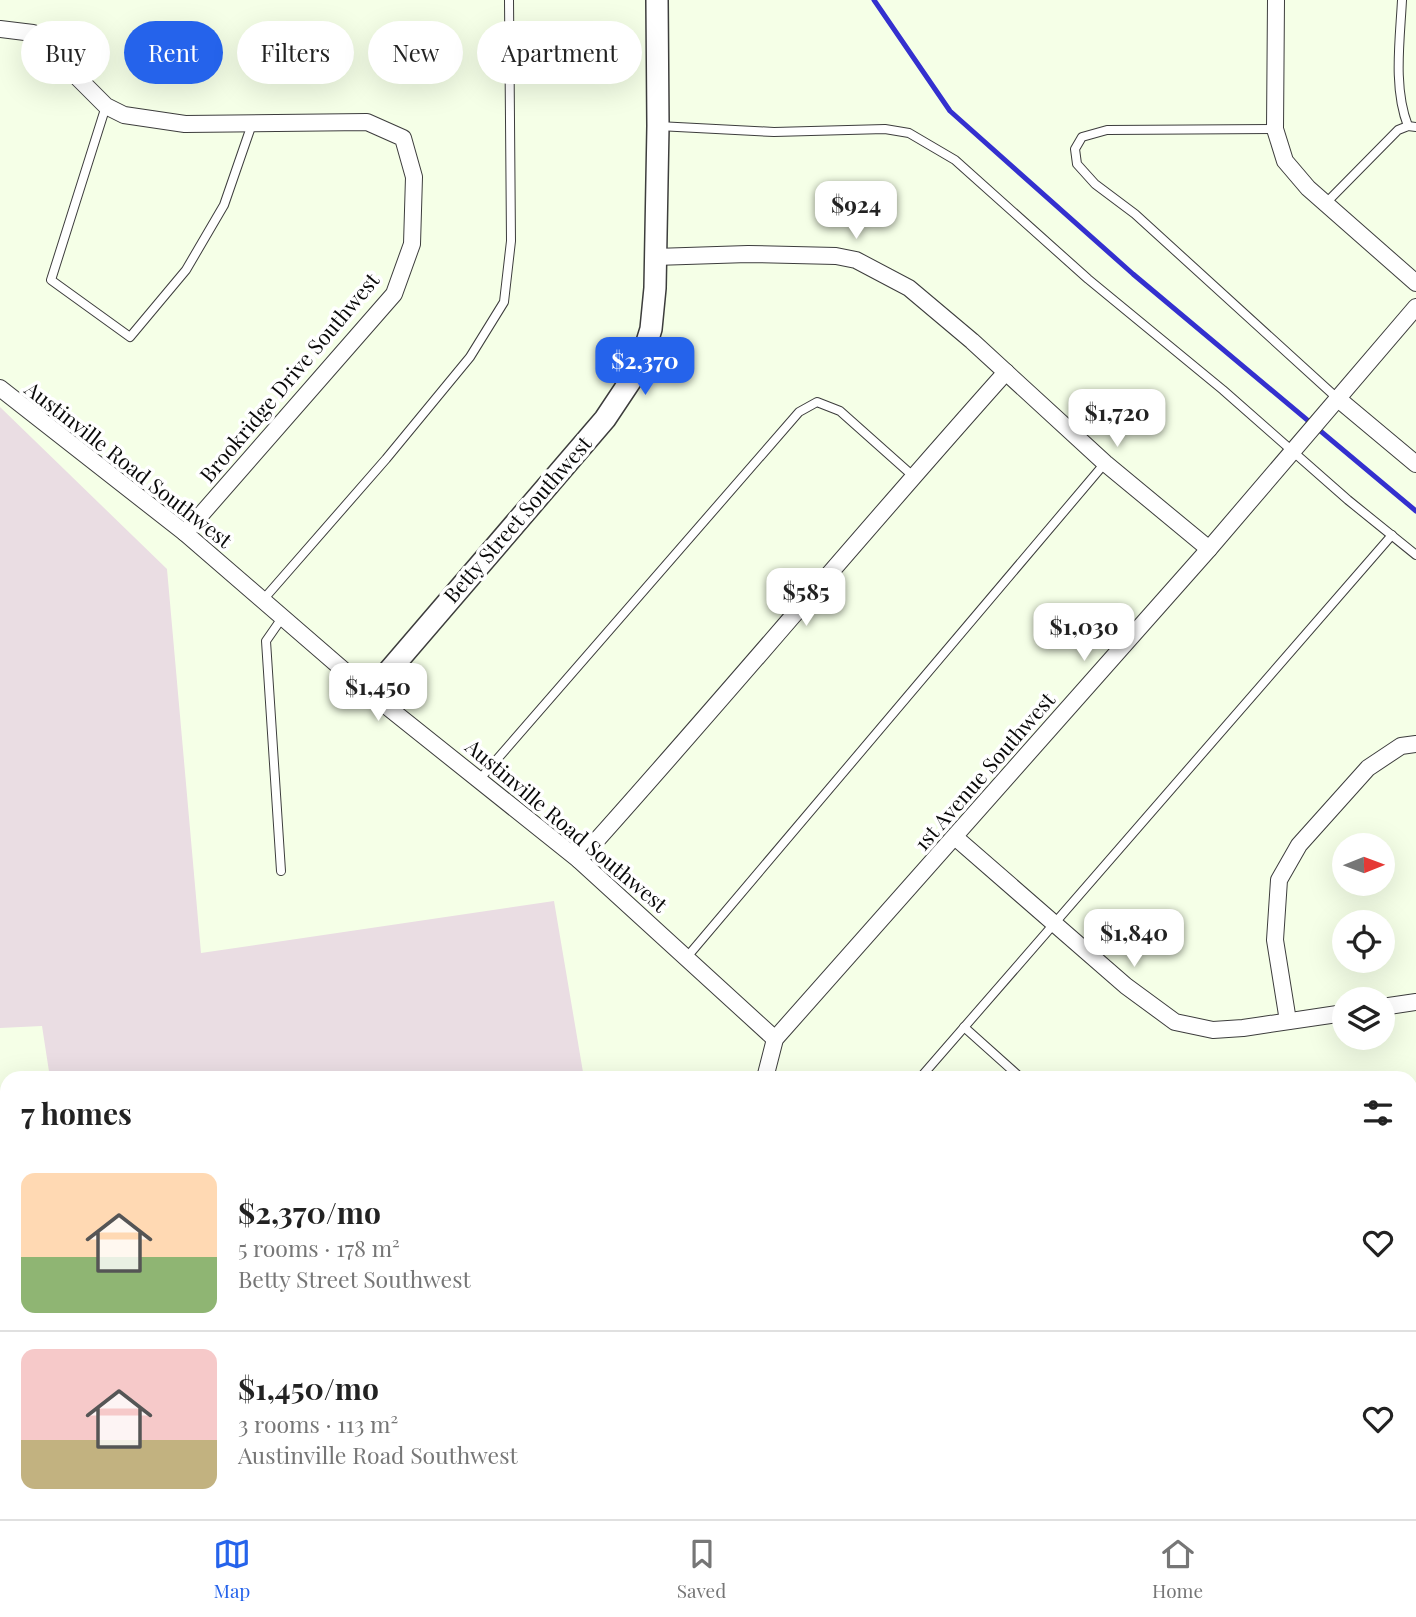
<!DOCTYPE html>
<meta charset="utf-8">
<style>
:root{--surface:#fff;--page:#f2f2f2;--text:#222;--muted:#767676;--line:#e0e0e0;--accent:#2563eb}
body{margin:0;font-family:"Playfair Display",serif;background:var(--page);color:var(--text);height:100vh;display:flex;flex-direction:column;font-size:26px;white-space:nowrap}
*{box-sizing:border-box;margin:0}
p{font-size:23px;color:var(--muted)}
.icon{flex:none;width:38px;height:38px;fill:none;stroke:currentColor;stroke-width:2;stroke-linecap:round;stroke-linejoin:round}
.map{position:relative;flex:1;overflow:hidden}
.details{position:absolute;left:0px;top:1071px;width:1418px;height:448px;display:flex;flex-direction:column;background:var(--surface);border-radius:21px 21px 0 0;box-shadow:0 7px 28px #0002}
.details>*{flex:none}
.guide{position:absolute;left:21px;top:21px;width:700px;height:63px;display:flex;gap:14px}
.needle{width:46px;rotate:89deg}
.tools{position:absolute;left:1332px;top:833px;display:grid;gap:14px}
.tools a{display:grid;place-items:center;width:63px;height:63px;border-radius:50%;background:var(--surface);box-shadow:0 7px 28px #0002;font-size:35px}
.price{position:absolute;translate:-50% -60px;padding:0 16px;border-radius:14px;background:#fff;color:#222;font-size:23px;line-height:46px;filter:drop-shadow(0 2px 4px #0008)}
.price::after{content:'';position:absolute;left:50%;top:42px;width:21px;height:16px;margin-left:-10px;background:inherit;clip-path:polygon(0 0,100% 0,50% 100%)}
.price.active{background:var(--accent);color:#fff}
ul{padding:0;list-style:none}
li{display:flex;align-items:center;gap:21px;height:175px;padding:0 21px}
li+li{border-top:2px solid var(--line)}
li span{display:grid;place-items:center;flex:none;width:196px;height:140px;border-radius:14px;color:#555}
li>.icon{margin-inline-start:auto}
span .icon{width:84px;height:84px;fill:#fffc;stroke-width:1}
li b{font-size:30px}
h2{display:flex;justify-content:space-between;align-items:center;height:84px;padding:0 21px;font-size:30px}
.chip{padding:0 24px;border-radius:32px;background:var(--surface);box-shadow:0 7px 28px #0002;font-size:24px;line-height:63px}
.chip.active{background:var(--accent);color:#fff}
.dock{display:flex;justify-content:space-around;align-items:center;height:98px;border-top:2px solid var(--line);background:var(--surface);font-size:19px;color:var(--muted)}
.dock a{display:grid;justify-items:center;gap:4px}
.dock .active{color:var(--accent)}
.map>svg:first-child{display:block}
</style>
<div class="map">
<svg width="1416" height="1519" viewBox="0 0 1416 1519">
<rect width="100%" height="100%" fill="#f5ffe7"/>
<g fill="#eadde3">
<path d="M0,407L167,569L201,953L554,901L584,1078H50L42,1026L0,1028Z"/>
<path d="M1416,1190V1382L1411,1383L1410,1191Z"/>
<path d="M7,1216V1512H576L530,1519H0V1218Z"/>
</g>
<g fill="none" stroke-linecap="round" stroke-linejoin="round">
<path stroke="#3430cf" stroke-width="5" d="M874,0L950,111L1133,274L1416,511"/>
<defs>
<g id="service">
<path d="M1402,0C1400,40 1393,88 1408,126"/>
<path d="M106,106L51,280L130,337L186,270L224,205L252,124"/>
<path d="M658,126L774,132L885,129L909,133L955,160L1088,279L1223,390L1348,500L1416,555"/>
<path d="M1275,129L1107,130L1082,137L1075,149L1077,164L1095,184L1135,214L1337,398"/>
<path d="M1326,203L1398,130L1408,126L1416,127"/>
<path d="M262,601L386,459L470,357L504,302L511,241L509,0"/>
<path d="M479,780L799,412L817,402L840,411L913,476"/>
<path d="M281,871L266,641L282,618"/>
<path d="M687,957L1105,463"/>
<path d="M964,1027L1021,1078"/>
<path d="M920,1078L1392,535"/>
<path d="M1410,1135L1416,1134"/>
</g>
<g id="minor">
<path d="M1276,0L1275,129L1285,161L1308,188L1416,283"/>
<path d="M0,29L33,33L106,106L124,115L185,124L367,122L403,138L414,177L412,244L394,294L185,533"/>
<path d="M655,257L748,254L836,256L856,260L909,288L972,341L1105,463L1209,549"/>
<path d="M0,388L185,533L370,693L579,860L775,1039"/>
<path d="M1337,398L1416,464"/>
<path d="M956,838L1126,986L1175,1022L1213,1030L1243,1028L1344,1013"/>
<path d="M579,860C724,699 862,533 1006,372"/>
<path d="M1382,1007L1416,1002"/>
<path d="M1288,1021L1275,940L1279,880L1299,845L1368,768L1401,746L1416,744"/>
<path d="M765,1078L775,1039L1209,549L1416,307"/>
</g>
<g id="tertiary">
<path d="M370,693L605,419L639,368L651,329L655,288L658,126L657,0"/>
<path d="M0,1161L7,1160"/>
<path d="M1410,1171L1416,1170"/>
<path d="M0,1199L7,1198"/>
</g>
</defs>
<use href="#service" stroke="#3d3d3d" stroke-width="10"/>
<use href="#minor" stroke="#3d3d3d" stroke-width="18"/>
<use href="#tertiary" stroke="#3d3d3d" stroke-width="24"/>
<use href="#service" stroke="#fff" stroke-width="8"/>
<use href="#minor" stroke="#fff" stroke-width="16"/>
<use href="#tertiary" stroke="#fff" stroke-width="21"/>
<g stroke="#bb7921" stroke-width="5">
<path d="M1410,1404H1416"/>
<path d="M605,1519L651,1512"/>
<path d="M676,1519L721,1512"/>
</g>
</g>
<g text-anchor="middle" stroke-width="7" stroke-linejoin="round" paint-order="stroke">
<g font-size="21" fill="#0a0a0a" stroke="#fff">
<text transform="translate(290 378) rotate(-50)" y="7">Brookridge Drive Southwest</text>
<text transform="translate(128 465) rotate(38)" y="7">Austinville Road Southwest</text>
<text transform="translate(518 520) rotate(-49)" y="7">Betty Street Southwest</text>
<text transform="translate(985 772) rotate(-49)" y="7">1st Avenue Southwest</text>
<text transform="translate(566 826) rotate(40)" y="7">Austinville Road Southwest</text>
</g>
</g>
</svg>
<div class="tools">
<a><svg class="needle" viewBox="-14 -14 28 28"><path d="M0-13l5 13h-10z" fill="#e53935"/><path d="M0 13l5-13h-10z" fill="#767676"/></svg></a>
<a><svg class="icon" aria-label="locate" viewBox="0 0 24 24"><circle cx="12" cy="12" r="6"/><path d="M12 2v4M12 18v4M2 12h4M18 12h4"/></svg></a>
<a><svg class="icon" aria-label="layers" viewBox="0 0 24 24"><path d="M12 4l9 5-9 5-9-5zM3 14l9 5 9-5"/></svg></a>
</div>
<b class="price" style="left:856px;top:241px">$924</b>
<b class="price active" style="left:645px;top:397px">$2,370</b>
<b class="price" style="left:1117px;top:449px">$1,720</b>
<b class="price" style="left:806px;top:628px">$585</b>
<b class="price" style="left:1084px;top:663px">$1,030</b>
<b class="price" style="left:378px;top:723px">$1,450</b>
<b class="price" style="left:1134px;top:969px">$1,840</b>
<div class="guide">
<a class="chip">Buy</a>
<a class="chip active">Rent</a>
<a class="chip">Filters</a>
<a class="chip">New</a>
<a class="chip">Apartment</a>
</div>
<section class="details">
<h2>7 homes<svg class="icon" aria-label="filters" viewBox="0 0 24 24"><path d="M4 7h16M4 17h16"/><circle cx="9" cy="7" r="2"/><circle cx="15" cy="17" r="2"/></svg></h2>
<ul>
<li><span style="background:linear-gradient(#ffd9b3 60%,#8fb573 0)"><svg class="icon" aria-label="home" viewBox="0 0 24 24"><path d="M3 11l9-7 9 7M6 9v11h12V9"/></svg></span><div><b>$2,370/mo</b><p>5 rooms · 178 m²</p><p>Betty Street Southwest</p></div><svg class="icon" aria-label="heart" viewBox="0 0 24 24"><path d="M12 20l-8-8c-3-5 5-10 8-4 3-6 11-1 8 4z"/></svg></li>
<li><span style="background:linear-gradient(#f6c9c9 65%,#c2b280 0)"><svg class="icon" aria-label="home" viewBox="0 0 24 24"><path d="M3 11l9-7 9 7M6 9v11h12V9"/></svg></span><div><b>$1,450/mo</b><p>3 rooms · 113 m²</p><p>Austinville Road Southwest</p></div><svg class="icon" aria-label="heart" viewBox="0 0 24 24"><path d="M12 20l-8-8c-3-5 5-10 8-4 3-6 11-1 8 4z"/></svg></li>
</ul>
</section>
</div>
<nav class="dock">
<a class="active"><svg class="icon" aria-label="map" viewBox="0 0 24 24"><path d="M3 6l6-2 6 2 6-2v14l-6 2-6-2-6 2zM9 4v14M15 6v14"/></svg>Map</a>
<a><svg class="icon" aria-label="saved" viewBox="0 0 24 24"><path d="M7 4h10v16l-5-4-5 4z"/></svg>Saved</a>
<a><svg class="icon" aria-label="home" viewBox="0 0 24 24"><path d="M3 11l9-7 9 7M6 9v11h12V9"/></svg>Home</a>
</nav>
